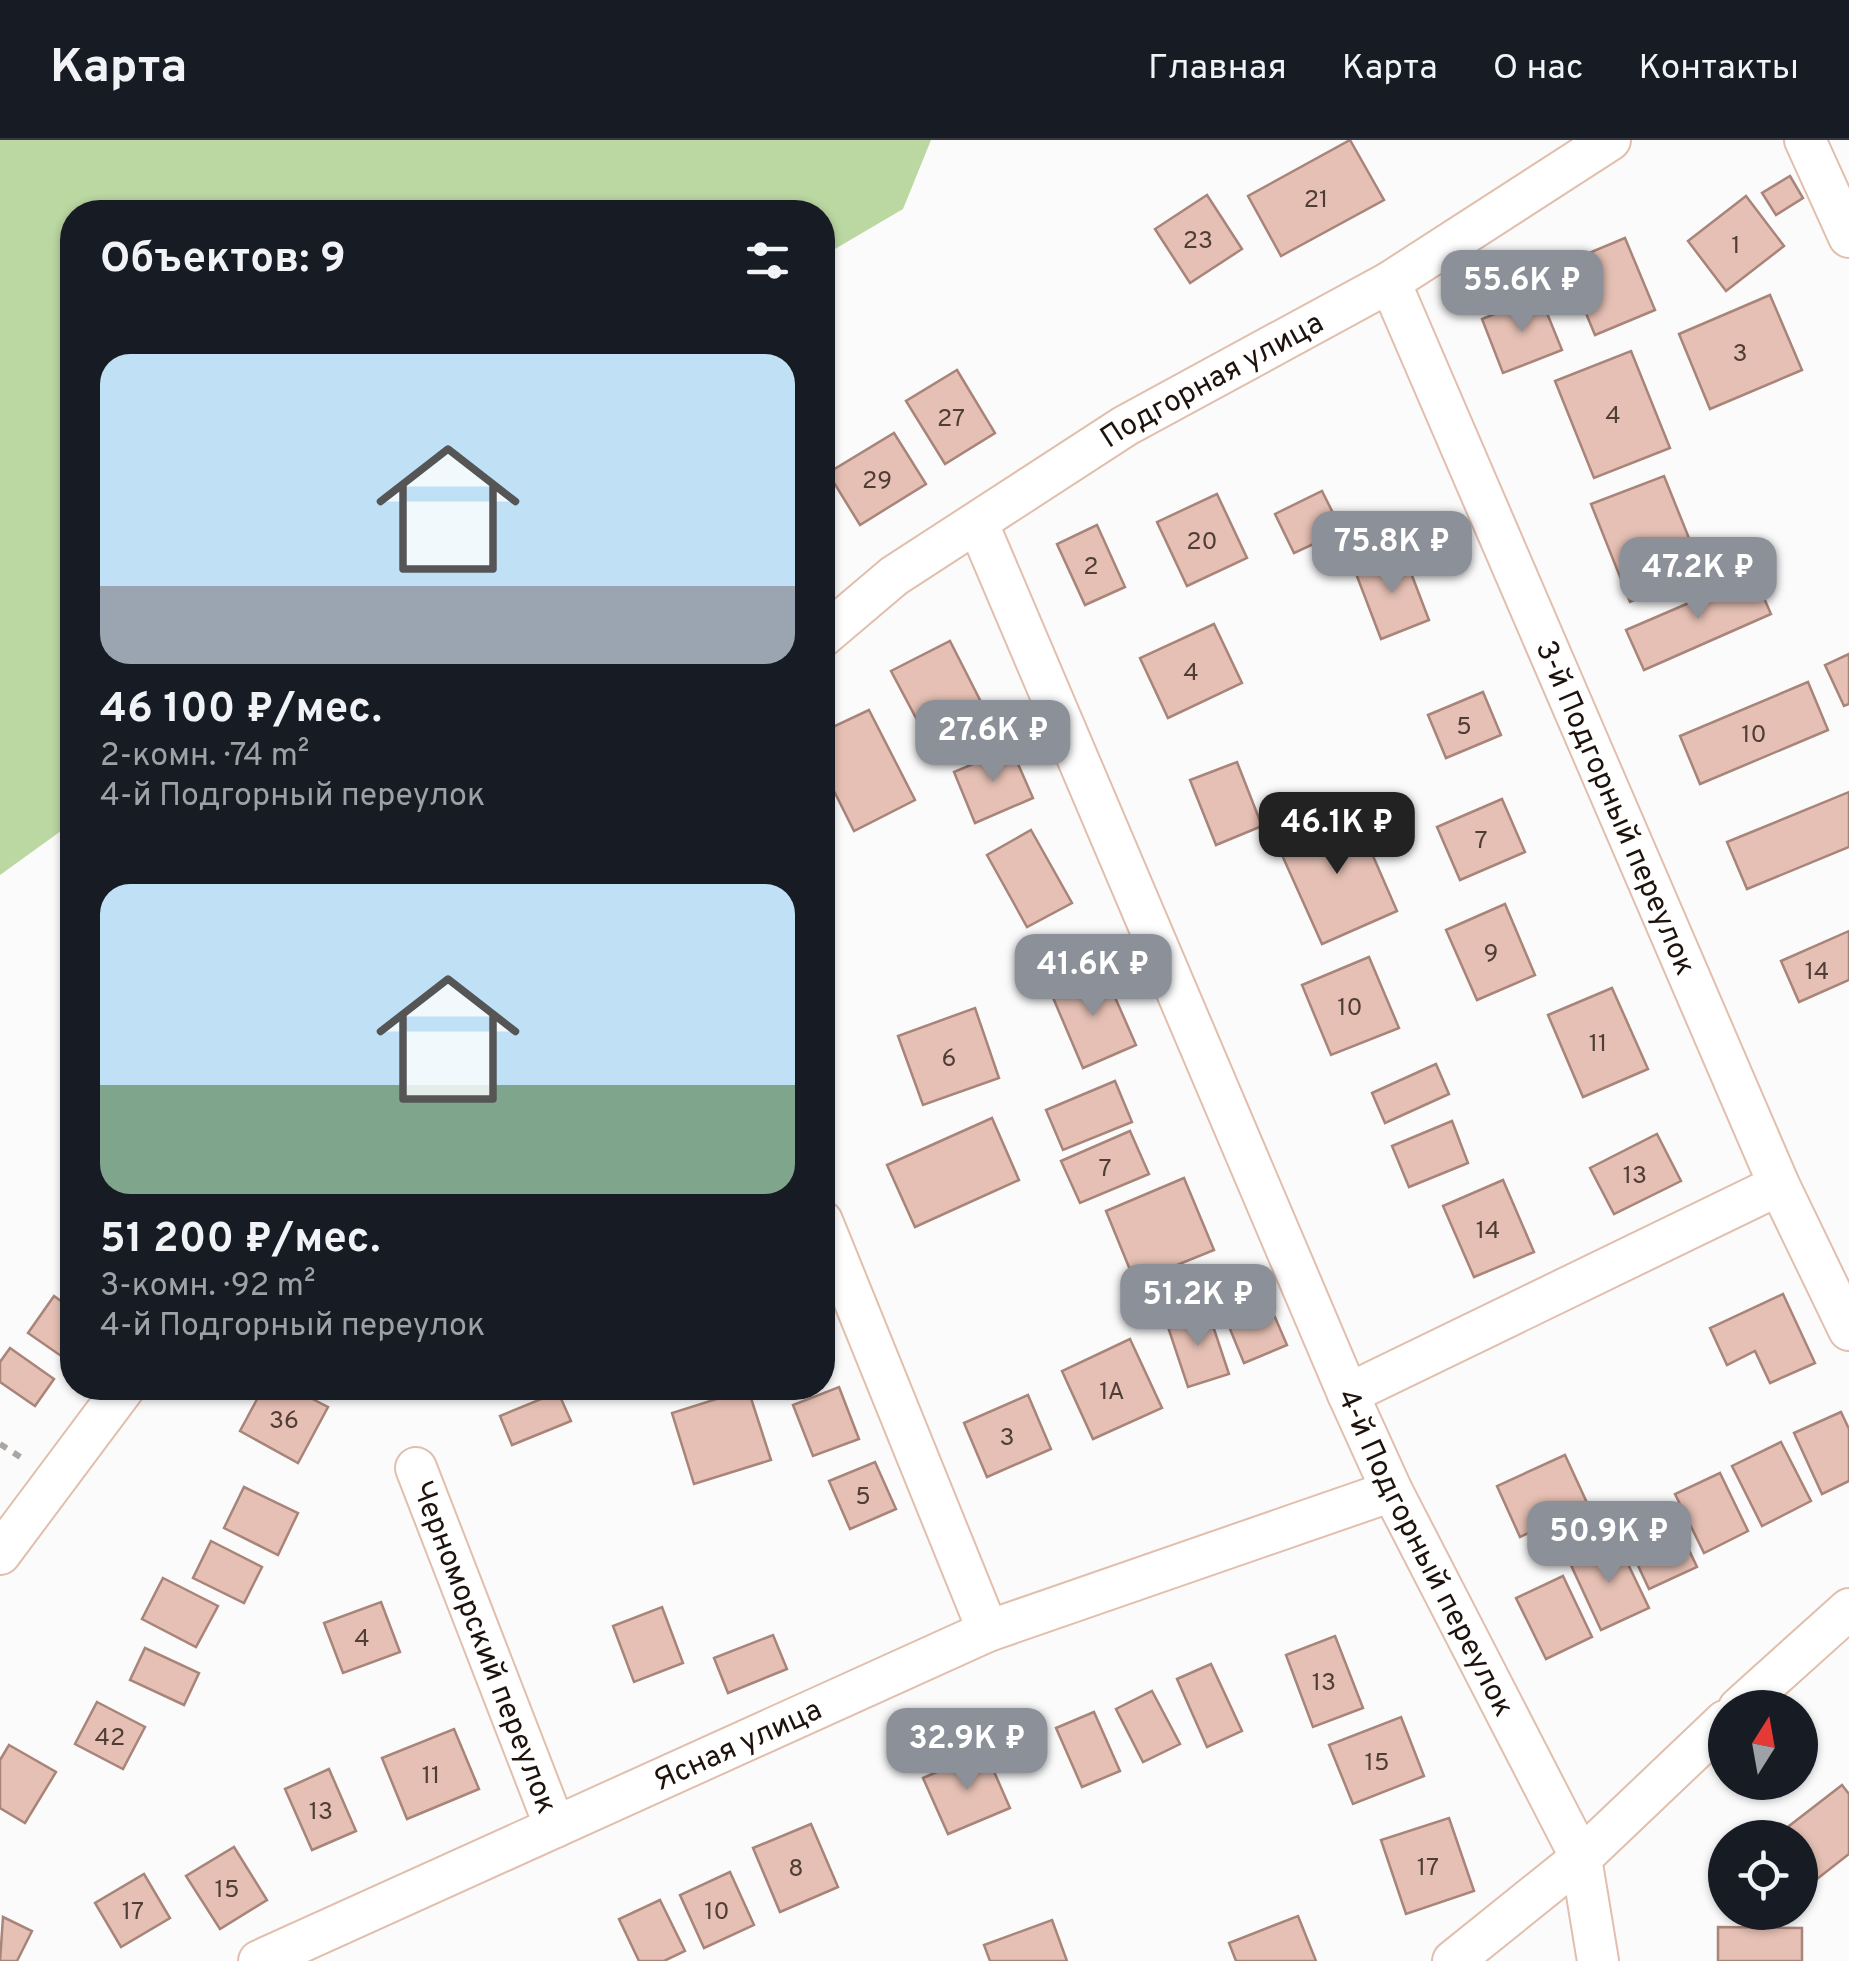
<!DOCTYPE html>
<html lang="ru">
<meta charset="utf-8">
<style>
:root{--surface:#171b24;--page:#20242c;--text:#f1f3f6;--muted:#9ea1a6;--line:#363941;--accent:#8c9099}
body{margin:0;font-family:Overpass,sans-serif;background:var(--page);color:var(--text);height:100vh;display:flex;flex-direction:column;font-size:38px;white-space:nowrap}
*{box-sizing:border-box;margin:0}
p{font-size:32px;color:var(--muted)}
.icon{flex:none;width:55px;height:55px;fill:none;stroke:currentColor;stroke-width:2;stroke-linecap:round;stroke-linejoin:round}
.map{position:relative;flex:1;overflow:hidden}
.details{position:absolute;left:60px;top:60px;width:775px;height:1200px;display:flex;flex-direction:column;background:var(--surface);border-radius:40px;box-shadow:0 2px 8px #0004}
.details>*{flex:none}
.needle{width:65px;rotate:11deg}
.tools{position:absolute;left:1708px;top:1550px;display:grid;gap:20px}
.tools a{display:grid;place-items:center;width:110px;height:110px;border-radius:50%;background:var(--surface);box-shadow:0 2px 8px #0004;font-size:50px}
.price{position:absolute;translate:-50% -85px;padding:0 22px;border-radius:20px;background:var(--accent);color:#fff;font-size:32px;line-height:65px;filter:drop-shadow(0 2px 5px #0008)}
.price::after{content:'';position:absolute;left:50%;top:60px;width:30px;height:22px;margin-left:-15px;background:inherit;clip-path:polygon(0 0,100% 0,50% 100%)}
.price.current{background:#222;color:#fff}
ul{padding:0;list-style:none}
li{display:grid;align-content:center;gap:20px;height:530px;padding:0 40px}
li span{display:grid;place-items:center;height:310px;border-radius:30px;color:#555}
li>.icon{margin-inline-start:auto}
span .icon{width:180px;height:180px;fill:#fffc;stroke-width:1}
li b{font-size:42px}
h2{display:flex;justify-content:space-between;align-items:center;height:120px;padding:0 40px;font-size:42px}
header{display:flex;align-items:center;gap:60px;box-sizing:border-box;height:140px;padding:0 50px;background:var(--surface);border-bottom:2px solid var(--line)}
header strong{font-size:48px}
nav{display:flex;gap:55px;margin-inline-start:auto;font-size:35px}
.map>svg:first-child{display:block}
</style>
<header>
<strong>Карта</strong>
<nav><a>Главная</a><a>Карта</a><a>О нас</a><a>Контакты</a></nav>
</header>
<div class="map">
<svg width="1849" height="1821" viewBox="0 0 1849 1821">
<rect width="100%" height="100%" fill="#fbfbfb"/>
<path fill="#bbd7a2" d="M0,0H931L903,69L823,116L822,72H72V683L0,735Z"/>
<g fill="#e6c0b4" stroke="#a88479" stroke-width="2.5">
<path d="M1350,0L1384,60L1281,116L1248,56Z"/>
<path d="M1790,36L1803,58L1776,75L1762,53Z"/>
<path d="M1207,55L1242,109L1190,143L1155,89Z"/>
<path d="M1746,56L1784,106L1726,151L1688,101Z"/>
<path d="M1625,98L1655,170L1595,195L1565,123Z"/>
<path d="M1770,155L1802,230L1710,269L1679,194Z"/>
<path d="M1540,156L1562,210L1503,233L1482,179Z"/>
<path d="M1631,211L1670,308L1594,338L1555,241Z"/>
<path d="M957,230L995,293L945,324L906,261Z"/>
<path d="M894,293L926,344L860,385L828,333Z"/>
<path d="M1664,336L1703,433L1630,462L1591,364Z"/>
<path d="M1322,351L1342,391L1294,413L1275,374Z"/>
<path d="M1217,354L1247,418L1187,446L1157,382Z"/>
<path d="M1097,385L1125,447L1085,465L1057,404Z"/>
<path d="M1403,412L1429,480L1381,499L1355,431Z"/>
<path d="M1754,435L1771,474L1644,530L1626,490Z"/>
<path d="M1214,484L1242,543L1168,578L1140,518Z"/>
<path d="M950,501L982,564L924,593L891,531Z"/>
<path d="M1849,514V564L1844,566L1825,525Z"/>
<path d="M1808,542L1828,590L1700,644L1680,596Z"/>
<path d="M1483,552L1501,595L1446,618L1428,575Z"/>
<path d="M869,570L915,660L854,691L822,627V592Z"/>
<path d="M1011,608L1033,658L975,683L954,632Z"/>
<path d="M1237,622L1262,686L1216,705L1190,640Z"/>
<path d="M1849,652V707L1747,749L1727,702Z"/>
<path d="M1502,659L1525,712L1460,740L1437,687Z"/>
<path d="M1353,670L1397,771L1322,804L1277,704Z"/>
<path d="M1031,690L1072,763L1027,787L987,715Z"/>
<path d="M1505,764L1535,835L1477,860L1446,790Z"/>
<path d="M1849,791V840L1799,862L1781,821Z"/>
<path d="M1369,817L1399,888L1331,915L1302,845Z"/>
<path d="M1103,830L1136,905L1083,928L1051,853Z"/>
<path d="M1612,848L1648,929L1583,957L1548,875Z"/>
<path d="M975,868L999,938L923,965L898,896Z"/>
<path d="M1436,924L1449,954L1385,983L1372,953Z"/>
<path d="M1115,941L1132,982L1063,1010L1046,970Z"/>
<path d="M992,978L1019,1040L915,1087L887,1025Z"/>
<path d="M1452,981L1468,1023L1409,1047L1392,1006Z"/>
<path d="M1130,991L1149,1034L1080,1063L1061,1021Z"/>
<path d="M1657,994L1681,1041L1614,1074L1590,1028Z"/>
<path d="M1184,1038L1214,1110L1135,1142L1106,1071Z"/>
<path d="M1503,1040L1534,1112L1474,1137L1443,1066Z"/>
<path d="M1265,1154L1287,1205L1244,1223L1223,1172Z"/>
<path d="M1783,1154L1815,1223L1770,1243L1755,1211L1727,1225L1710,1188Z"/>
<path d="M54,1156L72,1169V1212L67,1220L28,1193Z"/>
<path d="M1208,1171L1229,1234L1188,1247L1167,1184Z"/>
<path d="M1130,1199L1162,1268L1093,1299L1062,1231Z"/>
<path d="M10,1208L54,1239L35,1266L0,1242V1222Z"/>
<path d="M839,1247L859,1299L813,1316L793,1265Z"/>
<path d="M263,1248H291L328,1267L298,1323L240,1291Z"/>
<path d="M748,1249L771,1320L694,1344L672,1273Z"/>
<path d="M558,1252L571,1281L512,1305L500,1276Z"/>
<path d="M1028,1255L1051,1309L987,1337L964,1283Z"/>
<path d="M1841,1272L1849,1289V1341L1822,1354L1794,1293Z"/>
<path d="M1781,1302L1811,1361L1762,1386L1732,1326Z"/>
<path d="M1565,1315L1588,1365L1520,1397L1497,1346Z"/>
<path d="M875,1322L896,1369L850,1389L829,1341Z"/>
<path d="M1720,1333L1748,1391L1704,1413L1675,1354Z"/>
<path d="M244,1347L298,1373L278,1415L224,1388Z"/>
<path d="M1667,1364L1697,1427L1649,1449L1620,1387Z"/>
<path d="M211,1401L262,1427L244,1463L193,1438Z"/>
<path d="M1617,1401L1649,1468L1601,1490L1570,1423Z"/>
<path d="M1563,1436L1592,1497L1546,1519L1516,1458Z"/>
<path d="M163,1438L218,1466L196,1507L142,1479Z"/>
<path d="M381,1462L400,1512L343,1533L324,1483Z"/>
<path d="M662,1467L683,1523L634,1542L613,1486Z"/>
<path d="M773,1495L787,1529L728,1553L714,1518Z"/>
<path d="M1335,1496L1363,1568L1313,1587L1286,1515Z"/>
<path d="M145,1508L199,1533L184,1565L130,1540Z"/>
<path d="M1211,1524L1242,1591L1207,1607L1177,1539Z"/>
<path d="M1152,1551L1180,1604L1143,1622L1116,1569Z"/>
<path d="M97,1562L145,1587L123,1629L75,1604Z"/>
<path d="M1094,1572L1120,1631L1082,1647L1056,1588Z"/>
<path d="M1401,1577L1424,1636L1353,1664L1329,1605Z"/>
<path d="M454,1589L479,1649L407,1679L382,1618Z"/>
<path d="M9,1605L56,1632L25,1683L0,1668V1620Z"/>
<path d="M985,1611L1010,1668L948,1694L923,1638Z"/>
<path d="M329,1629L356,1691L312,1710L285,1649Z"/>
<path d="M1842,1645L1849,1654V1714L1817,1739L1800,1718V1698H1784L1780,1693Z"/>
<path d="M1449,1678L1474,1751L1406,1774L1381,1700Z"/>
<path d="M811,1684L838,1747L780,1772L753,1708Z"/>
<path d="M234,1707L267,1760L220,1789L186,1736Z"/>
<path d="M730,1732L754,1785L704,1808L680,1755Z"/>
<path d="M144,1734L170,1778L121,1807L95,1763Z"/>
<path d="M660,1760L685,1811L664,1821H639L619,1779Z"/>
<path d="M1298,1776L1316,1821H1236L1229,1803Z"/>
<path d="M3,1777L32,1791L17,1821H0Z"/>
<path d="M1052,1780L1067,1821H990L984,1805Z"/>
<path d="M1718,1787L1802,1788V1821H1718Z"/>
</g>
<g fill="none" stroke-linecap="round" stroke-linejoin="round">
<defs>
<g id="minor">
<path d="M1805,0L1849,97"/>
<path id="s1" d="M1390,142L1779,1045L1849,1190"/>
<path id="s2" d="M978,384L1348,1254L1392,1351L1581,1718L1598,1821"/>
<path id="s3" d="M822,497L894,436L1125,286L1390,142L1610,0"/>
<path d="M822,1081L988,1491"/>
<path d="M1348,1254L1779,1045"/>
<path id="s4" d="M416,1328L555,1687"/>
<path d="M0,1414L124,1248"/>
<path d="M1739,1568L1849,1469"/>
<path id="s5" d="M259,1821L988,1491L1392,1351"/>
<path d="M1453,1821L1581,1718L1725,1581"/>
</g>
</defs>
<use href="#minor" stroke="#e1bfac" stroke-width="44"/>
<path stroke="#aaa5a3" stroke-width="6" stroke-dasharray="8 8" stroke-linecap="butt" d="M0,1304L25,1320"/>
<use href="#minor" stroke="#fff" stroke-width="40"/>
</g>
<g text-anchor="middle" stroke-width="8" stroke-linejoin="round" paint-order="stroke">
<g font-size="25" fill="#503e36">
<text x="1316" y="67">21</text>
<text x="1198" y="108">23</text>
<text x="1736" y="113">1</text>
<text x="1740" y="221">3</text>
<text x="1613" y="283">4</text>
<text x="951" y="286">27</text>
<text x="877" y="348">29</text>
<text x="1202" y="409">20</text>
<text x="1091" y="434">2</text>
<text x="1191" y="540">4</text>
<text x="1464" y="594">5</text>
<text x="1754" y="602">10</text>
<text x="1481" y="708">7</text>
<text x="1491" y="821">9</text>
<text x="1817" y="839">14</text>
<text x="1350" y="875">10</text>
<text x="1598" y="911">11</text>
<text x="949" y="926">6</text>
<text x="1105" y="1036">7</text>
<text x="1635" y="1043">13</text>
<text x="1488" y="1098">14</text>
<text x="1112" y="1259">1А</text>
<text x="284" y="1288">36</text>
<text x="1007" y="1305">3</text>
<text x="863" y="1364">5</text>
<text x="362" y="1506">4</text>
<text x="1324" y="1550">13</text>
<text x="110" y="1605">42</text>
<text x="1377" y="1630">15</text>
<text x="431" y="1643">11</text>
<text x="321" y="1679">13</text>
<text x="1428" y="1735">17</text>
<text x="796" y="1736">8</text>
<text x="227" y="1757">15</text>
<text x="133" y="1779">17</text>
<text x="717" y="1779">10</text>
</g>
<g font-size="30" fill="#1e120c" stroke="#fff">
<text dy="10" stroke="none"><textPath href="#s3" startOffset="468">Подгорная улица</textPath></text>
<text dy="10" stroke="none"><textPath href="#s1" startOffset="572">3-й Подгорный переулок</textPath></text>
<text dy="10" stroke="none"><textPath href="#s2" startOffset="1122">4-й Подгорный переулок</textPath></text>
<text dy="10" stroke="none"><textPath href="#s4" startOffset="192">Черноморский переулок</textPath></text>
<text dy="10" stroke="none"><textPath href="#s5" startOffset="525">Ясная улица</textPath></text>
</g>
</g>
</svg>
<div class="tools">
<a><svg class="needle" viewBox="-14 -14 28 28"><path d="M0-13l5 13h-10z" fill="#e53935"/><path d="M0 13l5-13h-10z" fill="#9ea1a6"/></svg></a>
<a><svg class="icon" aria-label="locate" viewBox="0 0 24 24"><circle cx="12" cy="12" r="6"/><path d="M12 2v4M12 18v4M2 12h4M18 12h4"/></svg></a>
</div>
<b class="price" style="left:1522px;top:195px">55.6K ₽</b>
<b class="price" style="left:1392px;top:456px">75.8K ₽</b>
<b class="price" style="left:1698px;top:482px">47.2K ₽</b>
<b class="price" style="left:993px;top:645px">27.6K ₽</b>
<b class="price current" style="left:1337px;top:737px">46.1K ₽</b>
<b class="price" style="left:1093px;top:879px">41.6K ₽</b>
<b class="price" style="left:1198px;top:1209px">51.2K ₽</b>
<b class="price" style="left:1609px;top:1446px">50.9K ₽</b>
<b class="price" style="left:967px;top:1653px">32.9K ₽</b>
<section class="details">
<h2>Объектов: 9<svg class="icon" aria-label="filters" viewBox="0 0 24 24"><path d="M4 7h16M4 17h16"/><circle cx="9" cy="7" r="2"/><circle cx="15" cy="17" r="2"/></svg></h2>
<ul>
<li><span style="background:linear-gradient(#bfe0f5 75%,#9aa5b1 0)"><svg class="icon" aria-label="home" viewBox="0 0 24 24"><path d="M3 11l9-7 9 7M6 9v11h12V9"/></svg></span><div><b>46 100 ₽/мес.</b><p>2-комн. · 74 m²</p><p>4-й Подгорный переулок</p></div></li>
<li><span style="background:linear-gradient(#bfe0f5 65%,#7fa58c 0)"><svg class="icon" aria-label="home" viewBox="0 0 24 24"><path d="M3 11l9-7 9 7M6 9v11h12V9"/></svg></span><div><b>51 200 ₽/мес.</b><p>3-комн. · 92 m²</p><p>4-й Подгорный переулок</p></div></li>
</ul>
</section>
</div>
